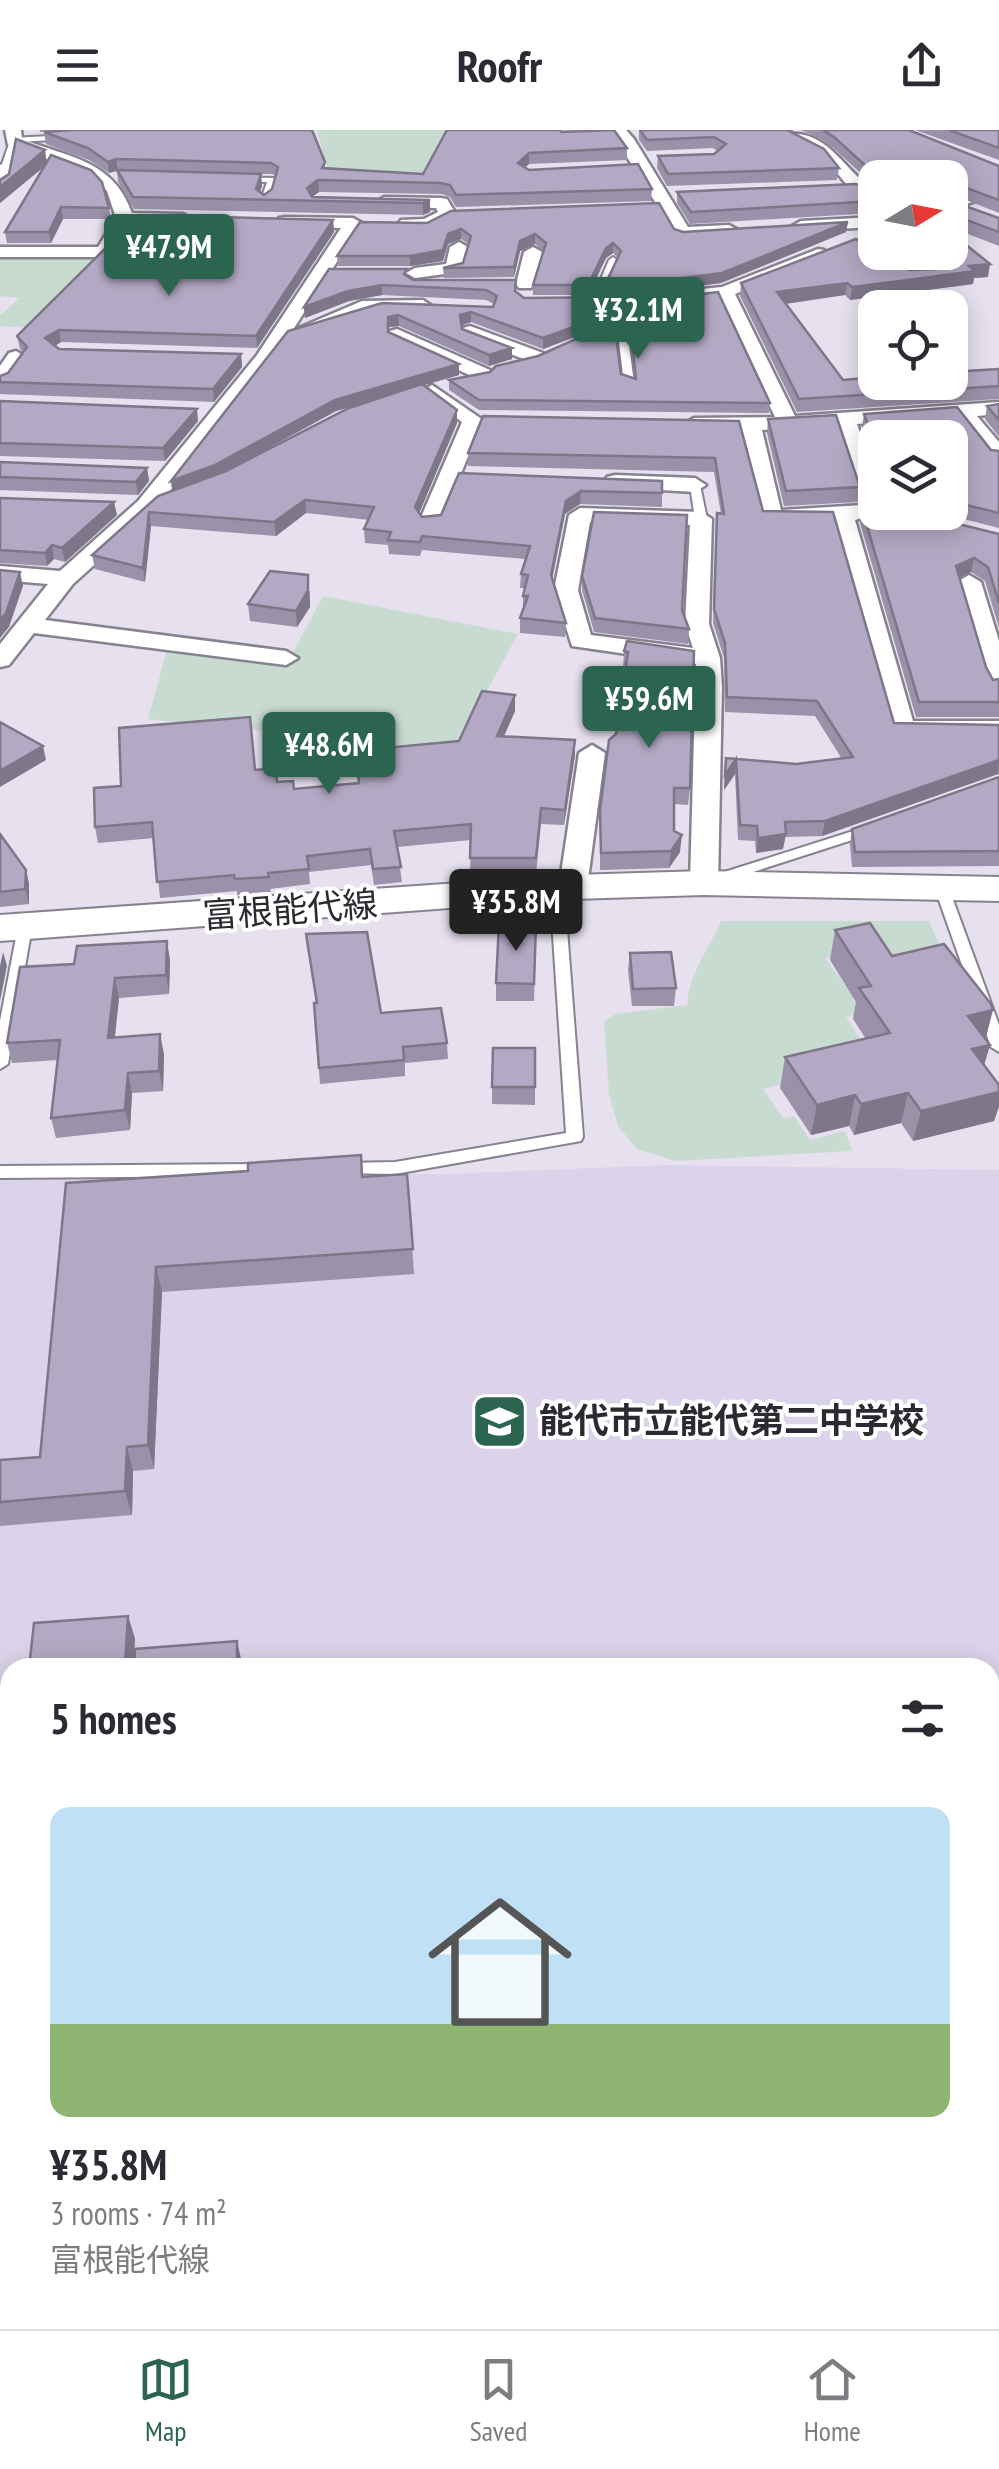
<!DOCTYPE html>
<meta charset="utf-8">
<style>
:root{--surface:#fff;--page:#f2f2f3;--text:#2b2b33;--muted:#7c7c81;--line:#e1e1e2;--accent:#2c654f}
body{margin:0;font-family:"PT Sans Narrow","Noto Sans JP",sans-serif;background:var(--page);color:var(--text);height:100vh;display:flex;flex-direction:column;font-size:38px;white-space:nowrap}
*{box-sizing:border-box;margin:0}
p{font-size:32px;color:var(--muted)}
.icon{flex:none;width:55px;height:55px;fill:none;stroke:currentColor;stroke-width:2;stroke-linecap:round;stroke-linejoin:round}
.map{position:relative;flex:1;overflow:hidden}
.panel{position:absolute;left:0px;top:1528px;width:1000px;height:672px;display:flex;flex-direction:column;background:var(--surface);border-radius:30px 30px 0 0;box-shadow:0 5px 25px #0003}
.panel>*{flex:none}
.needle{width:65px;rotate:80deg}
.controls{position:absolute;left:858px;top:30px;display:grid;gap:20px}
.controls a{display:grid;place-items:center;width:110px;height:110px;border-radius:20px;background:var(--surface);box-shadow:0 5px 25px #0003;font-size:50px}
.price{position:absolute;translate:-50% -85px;padding:0 22px;border-radius:10px;background:var(--accent);color:#fff;font-size:32px;line-height:65px;filter:drop-shadow(0 2px 5px #0008)}
.price::after{content:'';position:absolute;left:50%;top:60px;width:30px;height:22px;margin-left:-15px;background:inherit;clip-path:polygon(0 0,100% 0,50% 100%)}
.price.on{background:#222;color:#fff}
ul{padding:0;list-style:none}
li{display:grid;align-content:center;gap:20px;height:530px;padding:0 50px}
li+li{border-top:2px solid var(--line)}
li span{display:grid;place-items:center;height:310px;border-radius:20px;color:#555}
li>.icon{margin-inline-start:auto}
span .icon{width:180px;height:180px;fill:#fffc;stroke-width:1}
li b{font-size:42px}
h2{display:flex;justify-content:space-between;align-items:center;height:120px;padding:0 50px;font-size:42px}
header{display:flex;justify-content:space-between;align-items:center;height:130px;padding:0 50px;background:var(--surface);font-size:45px;font-weight:700}
.dock{display:flex;justify-content:space-around;align-items:center;height:140px;border-top:2px solid var(--line);background:var(--surface);font-size:28px;color:var(--muted)}
.dock a{display:grid;justify-items:center;gap:5px}
.dock .on{color:var(--accent)}
.map>svg:first-child{display:block}
</style>
<header><svg class="icon" aria-label="menu" viewBox="0 0 24 24"><path d="M4 6h16M4 12h16M4 18h16"/></svg>Roofr<svg class="icon" aria-label="share" viewBox="0 0 24 24"><path d="M12 15V3M7 8l5-5 5 5M5 13v7h14v-7"/></svg></header>
<div class="map">
<svg width="999" height="2199" viewBox="0 0 999 2199">
<rect width="100%" height="100%" fill="#e6e0ef"/>
<path fill="#dbd3e9" d="M667,1035L999,1040V1666H990V1538H10V1599L0,1600V1044H446Z"/>
<g fill="#c7dbd1">
<path d="M317,0H609L515,26L529,57L329,46Z"/>
<path d="M98,126L56,165L93,169L66,200L0,196V186L19,168L0,166V127Z"/>
<path d="M323,466L518,504L450,628L347,609L148,589L168,516L288,532Z"/>
<path d="M721,791H929L950,841L867,820L825,828L865,882L846,887L874,931L763,959L783,988L794,986L810,1010L845,1001L852,1021L675,1031L637,1019L618,996L609,964L604,892L616,884L687,875C690,841 708,821 721,791Z"/>
</g>
<g fill="none" stroke-linecap="round" stroke-linejoin="round">
<defs>
<g id="service">
<path d="M68,5L71,9L18,12L11,37L0,40L11,8Z"/>
<path d="M238,47L275,48L268,72L261,70L267,52L241,51Z"/>
<path d="M613,127L617,130L599,170L591,172L609,130Z"/>
<path d="M637,169L645,171L626,190L634,254L629,257L624,254L617,195L600,205L592,203L625,183Z"/>
<path d="M695,352L700,355L707,389L701,392L695,389L690,355Z"/>
<path d="M872,695L877,696V702L725,751H715L713,748L715,745Z"/>
<path d="M942,755L949,759L999,895V922L991,917L935,759Z"/>
<path d="M557,756L564,760L583,1007L581,1011L395,1044L335,1043L333,1039L341,1033L395,1032L566,1003L550,760Z"/>
<path d="M25,792L32,797L8,934L0,939V891L18,797Z"/>
<path d="M270,1034L278,1040L270,1046L0,1048V1036Z"/>
<path d="M10,1682V1711L0,1716V1688Z"/>
</g>
<g id="minor">
<path d="M5,0H21L22,9C70,28 113,30 132,83L183,84L192,89L183,94L130,93L109,126L103,127H0V117H98L116,88L107,61L95,48L8,15Z"/>
<path d="M610,0H626L634,9L688,97L729,95L738,100L735,104L677,107Z"/>
<path d="M789,4C829,0 846,44 875,60V72L851,60L825,28L789,10Z"/>
<path d="M7,32L15,37L8,57L0,62V35Z"/>
<path d="M999,54V64L950,79V69Z"/>
<path d="M384,67L441,68L447,69L456,84C441,97 416,106 398,94L401,90L424,89L438,82L436,78L378,76L376,72Z"/>
<path d="M285,87L353,88L362,93L272,232L154,381L73,454L45,490L286,521L298,528L286,535L34,503L9,535L0,537V514L48,454L0,450V436L60,441L138,371L257,225L341,98L279,96V88Z"/>
<path d="M875,87V97L801,101L792,96L801,91Z"/>
<path d="M459,112L468,117L460,142L415,148L406,143L415,138L446,134L450,117Z"/>
<path d="M533,117L542,122L534,154L531,158H519L516,154L524,122Z"/>
<path d="M818,119L824,120V128L735,164L795,286L999,272V284L977,286L999,312V332L991,331L956,287L857,294L875,345V382H884L855,390L913,591H999V607L893,605L834,392H764L741,301L694,300L684,294L694,288L775,287L719,168L640,177L631,171L640,165L722,157ZM837,295L863,375L781,380L762,300Z"/>
<path d="M423,170L432,176L430,180L365,183L304,206L294,200L362,171Z"/>
<path d="M470,196L543,223L546,227L536,233L529,231L463,206V198Z"/>
<path d="M397,199L490,240L493,244L490,248H476L390,209V201Z"/>
<path d="M16,221L26,227L7,254L0,256V236L9,223Z"/>
<path d="M432,255L483,290L441,392L430,399L419,392L462,292L425,265L422,261Z"/>
<path d="M615,345L695,348L706,355L695,362L607,357L604,352L607,347Z"/>
<path d="M580,378L701,382L712,389L709,494L720,528L722,557L718,753L714,759H694L690,753L696,534L572,516L554,460L569,385ZM590,392L690,395L685,494L693,518L591,505L578,460Z"/>
<path d="M969,445L981,452L999,511V559L986,551L957,452Z"/>
<path d="M592,615L605,623L587,757L583,763H563L559,757L579,623Z"/>
<rect x="0" y="1613" width="10" height="42"/>
<path d="M999,1683V1727L990,1728V1684Z"/>
</g>
<path id="secondary" d="M704,741L999,747V771L704,765L573,769L0,811V785L573,745Z"/>
</defs>
<use href="#service" stroke="#878290" stroke-width="4"/>
<use href="#minor" stroke="#878290" stroke-width="5"/>
<use href="#secondary" stroke="#878290" stroke-width="4"/>
<use href="#service" fill="#fff" fill-rule="evenodd"/>
<use href="#minor" fill="#fff" fill-rule="evenodd"/>
<use href="#secondary" fill="#fff" fill-rule="evenodd"/>
</g>
<g fill="#9b91a9" fill-rule="evenodd">
<path d="M40,0H312L325,32V39L423,44L447,0H560L561,2L614,0L627,18V30L529,34L525,37L529,40L638,34L652,59L651,71L456,77L450,67L442,64L319,62L312,67L430,70V82L423,85L134,79L118,52L117,41L109,43L89,30L46,14L44,2L61,1L40,2ZM261,44H272L276,46L272,59L264,65L260,62L262,56Z"/>
<path d="M639,0H794L790,2L839,38L837,50L667,56L657,38L658,26L714,24L717,21L713,18L647,21L639,10Z"/>
<path d="M800,0H909L999,36V83L951,64L950,48H875V56L833,18L811,4Z"/>
<path d="M915,0H999V30Z"/>
<path d="M47,33L109,78L111,89H63L51,113H7L5,102L45,36L0,73V50Z"/>
<path d="M875,58V83L690,94L677,73V62Z"/>
<path d="M950,66L951,71L999,88V116L950,97Z"/>
<path d="M333,90L334,102L257,218L61,212L55,216L59,219L241,224L242,237L214,272L0,264V246L8,243L23,222L20,219L17,206Z"/>
<path d="M360,92L674,99L683,102L848,92L846,102L721,153L634,164L605,165V155L618,128L613,123L606,128L588,165H533V155L543,121L535,114L520,121L514,147L444,148L443,138L463,133L469,114L461,109L448,114L443,131L410,136H338L337,126Z"/>
<path d="M887,122H950L988,147L974,148L973,154L850,170L845,165L786,174L843,250L999,239V269L797,282L740,166L741,153L885,130L910,140L936,139L940,136L937,134L905,132Z"/>
<path d="M407,146L413,150L516,162L524,168L621,167V178L575,207L543,219L471,192L461,195L462,199L512,229L489,236L399,196L389,197V202L459,245L423,255L457,280V293L419,383L422,387L441,385L459,343L662,363V377L580,374L565,384L552,450L566,493L565,507L520,503V488L523,480V466L525,458H520L521,444L525,429L422,420L420,426L389,424L388,415L365,413L364,399L369,390L306,383L276,406L151,396L145,452L95,439L92,425L172,361L171,351L382,173L493,177L494,174L486,170L382,165L349,171L305,188L304,177ZM371,271L230,339L336,281Z"/>
<path d="M629,181L770,273L769,283L479,280L449,260V250L621,244L634,248Z"/>
<path d="M0,271L198,291L165,331L0,326Z"/>
<path d="M999,274V307L985,289L987,276Z"/>
<path d="M957,277L991,320L999,321V398L936,382H950V308H875V334L862,297L864,284Z"/>
<path d="M768,289L860,357L858,372L784,376L767,303Z"/>
<path d="M739,291L763,381L894,593L999,595V645L998,644L822,706L785,707L783,719L756,723L755,711L738,710L735,644L724,660L726,628L796,634L842,629L815,586L725,582L724,528L713,493L716,397L717,383L721,384L714,342L468,336V323Z"/>
<path d="M0,332L147,338L149,351L138,365L0,360Z"/>
<path d="M0,368L117,385L65,432L54,429L47,436L0,433Z"/>
<path d="M862,379L999,404V498L985,451L971,442L960,448L986,537L993,550L999,549V587H916L860,393Z"/>
<path d="M582,446L682,480L689,499L688,514L594,502L582,460Z"/>
<path d="M310,461V477L297,497L250,491L248,474Z"/>
<path d="M627,511L690,658L688,675L674,674V701L680,722L669,738L600,740V680L616,604L626,538H623L624,521Z"/>
<path d="M515,565V581L503,607L575,610V625L564,695L541,694L536,744H470L471,710L397,717L402,752L374,755L371,735L309,742L310,754L270,759L271,762L237,765V761L160,768L154,708L98,713L95,697L256,640L277,652L294,659L358,653L357,636L385,634L384,618L459,611Z"/>
<path d="M999,647V736L852,737L850,714L852,699Z"/>
<path d="M0,704L26,740L29,754V774L0,777Z"/>
<path d="M536,794L534,871H496V853Z"/>
<path d="M835,800L892,826L985,909L990,915L984,935L999,955V976L994,991L913,1011L901,993L854,1005L849,996L811,1005L780,958L785,927L866,909L853,889L856,872L830,830Z"/>
<path d="M306,804L381,883L447,913L448,929L405,933V946L320,954L314,873H316Z"/>
<path d="M630,823L676,858L674,876H632L628,840Z"/>
<path d="M170,830L169,864L119,868L115,908L164,924L163,961L132,963L130,1000L56,1008L51,988L58,930L12,933L7,913L20,837Z"/>
<path d="M535,918V975L492,974V957Z"/>
<path d="M407,1044L414,1144L162,1162L154,1339L133,1341L132,1385L0,1396V1330L40,1327L66,1053L362,1047Z"/>
<path d="M128,1486L135,1509L133,1538H29Z"/>
<path d="M10,1830V1882L0,1877V1847Z"/>
</g>
<g fill="#7e7689">
<path d="M45,20L47,34L0,73V57Z"/>
<path d="M529,23V34L517,44L518,33Z"/>
<path d="M116,29L118,40L109,43L108,32Z"/>
<path d="M261,44L262,56L257,71L256,59Z"/>
<path d="M318,50L319,62L307,70V58Z"/>
<path d="M430,70V82L423,85V73Z"/>
<path d="M61,77L63,89L51,113L49,102Z"/>
<path d="M333,90L334,102L257,218L256,206Z"/>
<path d="M848,92L846,102L721,153L634,164L635,154Z"/>
<path d="M461,99V109L448,114L443,131L410,136V126L448,104Z"/>
<path d="M535,104V114L520,121L514,147V137L520,111Z"/>
<path d="M613,113V123L606,128L588,165V155L606,118Z"/>
<path d="M990,134L988,147L974,148L973,154L850,170L852,157Z"/>
<path d="M847,153L845,165L776,175L777,162Z"/>
<path d="M382,155V165L349,171L305,188L304,177L348,161Z"/>
<path d="M621,167V178L575,207L543,219V208Z"/>
<path d="M471,182V192L460,196V185Z"/>
<path d="M398,185L399,196L389,197L388,212V187Z"/>
<path d="M59,200L61,212L47,221L45,208Z"/>
<path d="M512,218V229L489,236V225Z"/>
<path d="M241,224L242,237L214,272L213,259Z"/>
<path d="M459,234V245L336,281L216,347L173,363L171,351L335,270Z"/>
<path d="M197,279L198,291L165,331L163,318Z"/>
<path d="M457,280V293L416,391L415,377Z"/>
<path d="M147,338L149,351L138,365L136,352Z"/>
<path d="M581,361L580,374L565,384L550,459L551,445L566,371Z"/>
<path d="M305,370L306,383L276,406L274,392Z"/>
<path d="M114,372L117,385L65,432L62,418Z"/>
<path d="M149,382L151,396L145,452L143,438Z"/>
<path d="M52,415L54,429L47,436L45,423Z"/>
<path d="M974,428L971,442L954,451L956,436Z"/>
<path d="M20,442L23,456L9,497L0,508V490Z"/>
<path d="M308,445L310,477L297,497L296,481Z"/>
<path d="M515,565V581L497,622V606Z"/>
<path d="M575,610V625L564,695L565,680Z"/>
<path d="M43,616L46,630L0,657V641Z"/>
<path d="M736,629L735,644L724,660L725,645Z"/>
<path d="M999,630L998,644L822,706L825,691Z"/>
<path d="M786,704L783,719L756,723L758,708Z"/>
<path d="M682,705L680,722L669,738L671,721Z"/>
<path d="M26,740L29,754V774L25,759Z"/>
<path d="M167,811L170,830L169,864L166,845Z"/>
<path d="M3,822L7,836L0,871V836Z"/>
<path d="M115,848L119,868L112,928L108,908Z"/>
<path d="M993,880L985,911L968,886Z"/>
<path d="M160,904L164,924L163,961L159,941Z"/>
<path d="M990,915L981,945L972,919Z"/>
<path d="M128,943L132,963L130,1000L125,980Z"/>
<path d="M999,962V976L994,991L913,1011L921,981Z"/>
<path d="M908,963L901,993L854,1005L861,974Z"/>
<path d="M855,965L849,996L811,1005L817,975Z"/>
<path d="M156,1137L162,1162L154,1339L148,1315Z"/>
<path d="M127,1317L133,1341L132,1385L125,1361Z"/>
<path d="M128,1486L135,1509L133,1538H126L125,1533Z"/>
<path d="M237,1511L242,1533V1538H237Z"/>
</g>
<g fill="#b4a9c4" stroke="#7e7689" stroke-width="2.5">
<path d="M72,0H312L325,32L322,38L423,44L447,0H560L561,2L614,0L627,18L529,23L518,33L529,40L638,34L652,59L456,65L450,55L441,53L318,50L307,58L312,67L430,70L423,73L133,67L117,40L261,44L256,59L264,65L272,59L278,37L271,33L116,29L108,32L88,18L44,2Z"/>
<path d="M640,0H787L824,19L839,38L668,44L658,26L714,24L726,14L714,7L647,10Z"/>
<path d="M823,0H909L999,36V70L953,53L950,55V48H879L834,7Z"/>
<path d="M949,0H999V18Z"/>
<path d="M16,9L45,20L0,57V50L9,44Z"/>
<path d="M51,25L91,40L102,52L109,78L61,77L49,102H5Z"/>
<path d="M855,54L875,58V71L691,82L677,62Z"/>
<path d="M950,66L951,71L999,88V102L950,84Z"/>
<path d="M659,73L674,99L683,102L848,92L722,143L635,154L605,155L621,121L613,113L606,118L588,155H533L546,113L535,104L520,111L514,137L443,138L463,133L471,106L461,99L448,104L443,120L410,126H337L360,92L427,93L451,81Z"/>
<path d="M139,85L333,90L256,206L59,200L45,208L59,219L241,224L213,259L0,252V246L8,243L27,217L17,206Z"/>
<path d="M950,102L990,134L969,136L975,141L900,151L852,157L847,153L777,162L843,250L875,247V252H950V242L999,239V256L799,269L741,153L856,109L885,130L910,140L936,139L950,128L940,122H950Z"/>
<path d="M329,139H407L404,144L413,150H516L515,161L524,168L621,167L576,196L543,208L471,182L460,185L462,199L512,218L489,225L398,185L388,187V202L459,234L335,270L215,335L171,351L288,201L382,173L493,177L497,166L486,160L382,155L348,161L304,177Z"/>
<path d="M718,162L770,273L479,270L449,250L490,242L496,236L538,226L614,192L621,244L636,249L629,181L640,171Z"/>
<path d="M422,254L457,280L415,377L422,387L441,385L459,343L662,351V363L581,361L566,371L551,445L566,493L520,488L528,466H523L528,445L521,444L530,416L422,406L420,412L388,410L391,402L364,399L374,377L305,370L274,392L149,382L143,438L92,425L158,366L226,341L349,278Z"/>
<path d="M0,271L197,279L163,318L0,313Z"/>
<path d="M999,274V290L987,276Z"/>
<path d="M957,277L991,320L999,321V383L950,371V308H875V314L864,284Z"/>
<path d="M836,285L860,357L786,361L768,289Z"/>
<path d="M483,286L739,291L763,381L833,382L894,593L999,595V630L825,691L785,692L786,704L758,708L757,696L740,695L736,629L725,645L726,628L796,634L853,627L817,571L727,567L725,513L714,479L717,383L724,384L715,328L468,323Z"/>
<path d="M0,332L147,338L136,352L0,347Z"/>
<path d="M0,368L114,372L62,418L52,415L45,423L0,420Z"/>
<path d="M875,377V382H910L999,404V473L988,437L974,428L956,436L986,537L993,550L999,549V572H919L862,379Z"/>
<path d="M594,382L687,385L682,480L689,499L595,488L582,446Z"/>
<path d="M0,440L20,442L6,483L0,490Z"/>
<path d="M270,441L308,445V460L296,481L248,474Z"/>
<path d="M627,511L694,521L690,658H674V701L682,705L671,721L601,723L600,680L609,610L616,604L628,522L624,521Z"/>
<path d="M482,561L515,565L497,606L575,610L565,680L541,678L536,728H470L471,694L394,701L401,737L373,739L370,719L307,726L309,739L268,743L269,747L235,749L234,745L157,752L152,692L95,697L94,658L121,656L119,598L250,587L255,640L276,638L277,652L293,651L294,659L359,653L357,636L387,634L384,618L459,611Z"/>
<path d="M0,592L43,616L0,641Z"/>
<path d="M999,647V721L855,722L852,699Z"/>
<path d="M0,704L26,740L25,759L0,762Z"/>
<path d="M499,793L536,794L534,854L496,853Z"/>
<path d="M870,793L892,826L944,814L991,874L993,880L968,886L990,915L972,919L999,955V962L921,981L908,963L861,974L855,965L817,975L785,927L890,903L859,858L871,856L835,800Z"/>
<path d="M367,802L381,883L441,878L447,913L403,917L404,930L319,938L314,873H317L306,804Z"/>
<path d="M167,811L166,845L115,848L108,908L160,904L159,941L128,943L125,980L51,988L60,910L7,913L20,837L74,834L77,816Z"/>
<path d="M671,822L676,858L633,859L630,823Z"/>
<path d="M493,918H535V957H492Z"/>
<path d="M361,1025L362,1047L407,1044L413,1119L156,1137L148,1315L127,1317L125,1361L0,1372V1330L40,1327L66,1053L248,1041V1033Z"/>
<path d="M128,1486L125,1533L56,1538H29L34,1493Z"/>
<path d="M237,1511V1538H134L135,1519Z"/>
<path d="M10,1830V1874L0,1869V1847Z"/>
</g>
<defs>
<symbol id="school-square" viewBox="-11 -11 22 22"><rect x="-9" y="-9" width="18" height="18" rx="4" fill="#2c654f" stroke="#fff"/><path d="M0-5L7-2L0 1L-7-2ZM-4 1L0 2.5L4 1V4Q0 6-4 4Z" fill="#fff"/></symbol>
</defs>
<g fill-rule="evenodd">
<use href="#school-square" x="468" y="1260" width="63" height="63"/>
</g>
<g text-anchor="middle" stroke-width="8" stroke-linejoin="round" paint-order="stroke">
<g font-size="35" fill="#2c2a30" stroke="#fff">
<text transform="translate(290 780) rotate(-4)" y="12">富根能代線</text>
</g>
<g font-size="35" font-weight="bold" fill="#2c2a30" stroke="#fff" text-anchor="start">
<text x="539" y="1303">能代市立能代第二中学校</text>
</g>
</g>
</svg>
<div class="controls">
<a><svg class="needle" viewBox="-14 -14 28 28"><path d="M0-13l5 13h-10z" fill="#e53935"/><path d="M0 13l5-13h-10z" fill="#7c7c81"/></svg></a>
<a><svg class="icon" aria-label="locate" viewBox="0 0 24 24"><circle cx="12" cy="12" r="6"/><path d="M12 2v4M12 18v4M2 12h4M18 12h4"/></svg></a>
<a><svg class="icon" aria-label="layers" viewBox="0 0 24 24"><path d="M12 4l9 5-9 5-9-5zM3 14l9 5 9-5"/></svg></a>
</div>
<b class="price" style="left:169px;top:169px">¥47.9M</b>
<b class="price" style="left:638px;top:232px">¥32.1M</b>
<b class="price" style="left:649px;top:621px">¥59.6M</b>
<b class="price" style="left:329px;top:667px">¥48.6M</b>
<b class="price on" style="left:516px;top:824px">¥35.8M</b>
<section class="panel">
<h2>5 homes<svg class="icon" aria-label="filters" viewBox="0 0 24 24"><path d="M4 7h16M4 17h16"/><circle cx="9" cy="7" r="2"/><circle cx="15" cy="17" r="2"/></svg></h2>
<ul>
<li><span style="background:linear-gradient(#bfe0f5 70%,#8fb573 0)"><svg class="icon" aria-label="home" viewBox="0 0 24 24"><path d="M3 11l9-7 9 7M6 9v11h12V9"/></svg></span><div><b>¥35.8M</b><p>3 rooms · 74 m²</p><p>富根能代線</p></div></li>
</ul>
</section>
</div>
<nav class="dock">
<a class="on"><svg class="icon" aria-label="map" viewBox="0 0 24 24"><path d="M3 6l6-2 6 2 6-2v14l-6 2-6-2-6 2zM9 4v14M15 6v14"/></svg>Map</a>
<a><svg class="icon" aria-label="saved" viewBox="0 0 24 24"><path d="M7 4h10v16l-5-4-5 4z"/></svg>Saved</a>
<a><svg class="icon" aria-label="home" viewBox="0 0 24 24"><path d="M3 11l9-7 9 7M6 9v11h12V9"/></svg>Home</a>
</nav>
